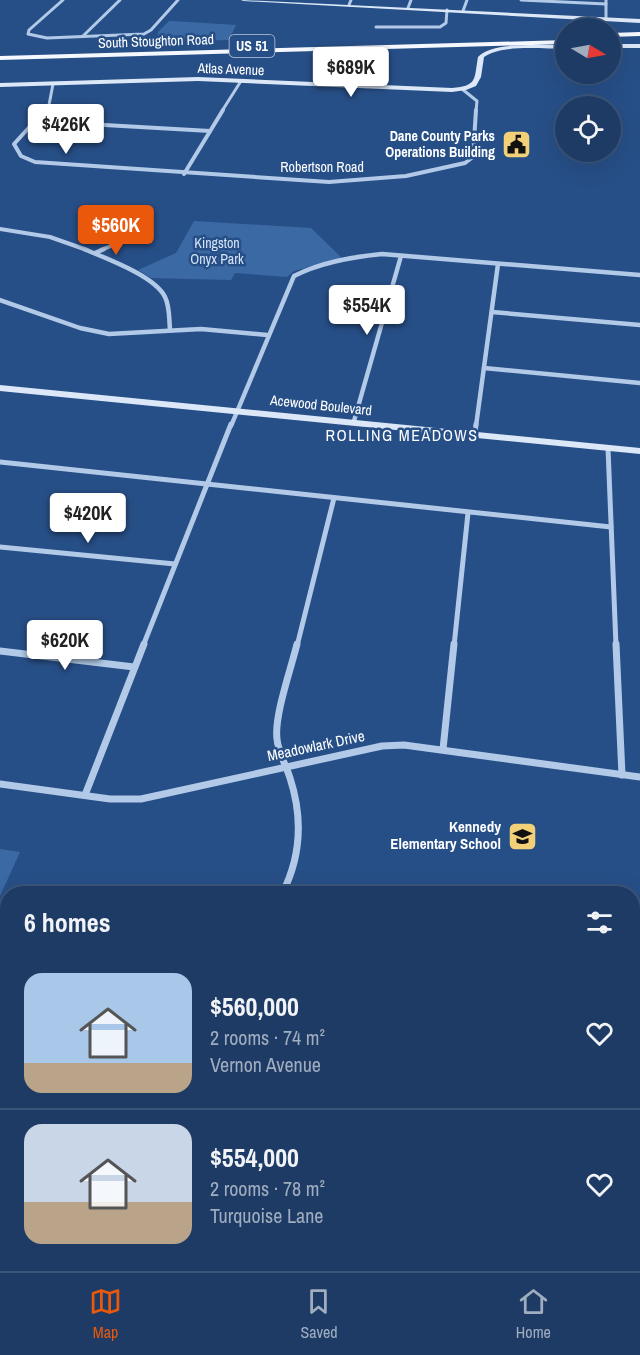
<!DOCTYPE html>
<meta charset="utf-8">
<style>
:root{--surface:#1d3b65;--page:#2a466e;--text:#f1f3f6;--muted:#a0adbf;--line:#3b5579;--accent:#ea580c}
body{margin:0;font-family:"Archivo Narrow",sans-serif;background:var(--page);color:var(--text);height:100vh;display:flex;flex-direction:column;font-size:22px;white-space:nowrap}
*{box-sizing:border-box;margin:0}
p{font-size:20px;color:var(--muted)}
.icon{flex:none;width:33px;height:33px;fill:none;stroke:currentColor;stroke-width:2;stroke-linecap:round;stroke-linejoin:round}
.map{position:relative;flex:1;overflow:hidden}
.details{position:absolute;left:0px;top:886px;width:640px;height:386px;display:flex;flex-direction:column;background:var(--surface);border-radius:24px 24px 0 0;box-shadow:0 6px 24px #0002,0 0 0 2px var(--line)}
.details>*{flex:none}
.needle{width:39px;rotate:100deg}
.fabs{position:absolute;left:555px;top:18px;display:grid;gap:12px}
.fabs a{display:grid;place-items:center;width:66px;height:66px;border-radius:50%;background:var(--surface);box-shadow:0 6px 24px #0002,0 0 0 2px var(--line);font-size:30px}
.price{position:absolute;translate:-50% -51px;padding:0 14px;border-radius:6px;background:#fff;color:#222;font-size:20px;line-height:39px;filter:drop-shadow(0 2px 3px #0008)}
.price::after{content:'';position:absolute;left:50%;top:36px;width:18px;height:14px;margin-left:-9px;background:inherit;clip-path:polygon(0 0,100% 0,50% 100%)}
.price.selected{background:var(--accent);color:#fff}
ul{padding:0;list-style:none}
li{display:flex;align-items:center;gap:18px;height:150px;padding:0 24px}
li+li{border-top:2px solid var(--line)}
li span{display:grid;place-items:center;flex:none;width:168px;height:120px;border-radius:18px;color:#555}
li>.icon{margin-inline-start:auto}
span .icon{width:72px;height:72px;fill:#fffc;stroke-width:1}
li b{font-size:26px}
h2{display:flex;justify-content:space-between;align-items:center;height:72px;padding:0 24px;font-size:26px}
.menu{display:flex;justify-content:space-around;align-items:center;height:84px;border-top:2px solid var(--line);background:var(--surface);font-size:16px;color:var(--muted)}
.menu a{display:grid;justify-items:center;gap:3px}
.menu .selected{color:var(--accent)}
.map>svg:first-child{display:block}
</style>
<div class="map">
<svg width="640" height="1271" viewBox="0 0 640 1271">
<rect width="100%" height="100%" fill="#274f87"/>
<g fill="#3b69a4">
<path d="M169,21H173L236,25L229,40L157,42L158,32Z"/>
<path d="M194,221L311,228L342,258L294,271L287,277L235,273L231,280L151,278L138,270L176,253Z"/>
<path d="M0,849L20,852L0,896Z"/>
<path d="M633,995L640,997V1271H0V1227L7,1220L8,1264H157L169,1269L170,1264H633Z"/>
</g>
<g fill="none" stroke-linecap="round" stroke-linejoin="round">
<g stroke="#b2cae8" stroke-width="3">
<path d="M63,0L29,30L28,34L47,38L144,34L151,30L178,0"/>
<path d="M521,0L606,4"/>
<path d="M606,0V19"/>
<path d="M349,5L351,0"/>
<path d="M408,8L411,0"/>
<path d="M463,11L467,0"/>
<path d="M376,27H440L446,23L447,10"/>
<path d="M83,36L120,0"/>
<path d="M462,89L477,101L476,111"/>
<path d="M43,111L49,105L53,84"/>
<path d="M222,111L241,81"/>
</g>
<g stroke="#b2cae8" stroke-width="4">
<path d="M45,110L14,144L21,156L35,162L329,182L406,176L465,163L473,157L476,110"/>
<path d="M34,121L210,131"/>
<path d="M184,174L223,110"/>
<path d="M0,229L50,237L87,250"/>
<path d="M101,250L128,239"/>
</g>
<g stroke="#b2cae8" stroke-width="4.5">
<path d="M84,249C105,258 155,276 165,297C170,307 169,319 170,330"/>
<path d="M95,253L104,249"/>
<path d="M0,300L80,328L109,334L201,329L267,335"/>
<path d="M492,312L640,325"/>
<path d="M484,368L640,383"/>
<path d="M354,421L401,256"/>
<path d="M231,426L294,276C321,262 352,257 382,254L640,275"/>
<path d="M476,426L498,264"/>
</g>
<g stroke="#b2cae8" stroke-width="5">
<path d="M475,433L476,424"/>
<path d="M608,448L616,646"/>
<path d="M0,462C204,482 407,507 611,527"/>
<path d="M0,547L175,564"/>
<path d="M143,646L231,424"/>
<path d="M297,646L334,498"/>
<path d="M454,646L468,513"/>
</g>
<g stroke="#b2cae8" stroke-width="7">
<path d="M616,644L622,775"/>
<path d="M0,651L134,667"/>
<path d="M443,749L454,644"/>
<path d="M0,784L110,799H141L382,746L404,745L640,777"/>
<path d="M85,795L144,644"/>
<path d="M282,894C301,857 303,818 290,778C286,765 278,752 277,739C274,716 291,669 297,644"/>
</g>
<path stroke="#b2cae8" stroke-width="8" d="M0,1202L8,1194"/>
<g fill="#dce8f7" fill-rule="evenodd">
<path d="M241,0L640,19V23L243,1Z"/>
<rect x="610" y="44" width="30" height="4"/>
<path d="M566,45V49C543,49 503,44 484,57L481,77L476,86L466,90L452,92L198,81L0,87V83L198,77L452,88C478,86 474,79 478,57C492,41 544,46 566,45Z"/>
<path d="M0,385L640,448V454L0,391Z"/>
</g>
<g fill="#f5f8fe" fill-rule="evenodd">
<path d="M640,32V36L610,37V33Z"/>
<path d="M566,40V44L0,60V56Z"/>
</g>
</g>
<defs>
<symbol id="civic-square" viewBox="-11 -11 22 22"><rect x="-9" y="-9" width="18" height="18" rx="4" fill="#f1d077" stroke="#274f87"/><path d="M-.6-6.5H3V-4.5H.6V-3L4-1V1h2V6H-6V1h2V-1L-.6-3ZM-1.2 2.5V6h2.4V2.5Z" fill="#111"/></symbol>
<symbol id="school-square" viewBox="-11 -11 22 22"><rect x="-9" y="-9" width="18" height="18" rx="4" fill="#f1d077" stroke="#274f87"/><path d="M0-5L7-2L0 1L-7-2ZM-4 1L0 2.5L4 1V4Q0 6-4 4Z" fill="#111"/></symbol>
</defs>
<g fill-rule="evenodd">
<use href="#civic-square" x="500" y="128" width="33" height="33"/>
<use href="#school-square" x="506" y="820" width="33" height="33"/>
</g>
<g text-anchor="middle" stroke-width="5" stroke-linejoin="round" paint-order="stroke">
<g font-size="14" fill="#fff" stroke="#274f87">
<text transform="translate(156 41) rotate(-2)" y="5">South Stoughton Road</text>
<text transform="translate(231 69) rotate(2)" y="5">Atlas Avenue</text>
<text x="322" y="172">Robertson Road</text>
<text transform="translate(321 405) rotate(6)" y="5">Acewood Boulevard</text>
</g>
<rect fill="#274f87" stroke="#becadb" stroke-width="1.5" x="229.5" y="35" width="45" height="22" rx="4.5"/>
<g font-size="14" font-weight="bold" fill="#fff">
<text x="252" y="51">US 51</text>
</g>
<g font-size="14" font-weight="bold" fill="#fff" stroke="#274f87" text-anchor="end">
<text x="495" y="141">Dane County Parks<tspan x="495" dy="16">Operations Building</tspan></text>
</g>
<g font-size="14" fill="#d6e4f7" stroke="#274f87">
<text x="217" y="248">Kingston<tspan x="217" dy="16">Onyx Park</tspan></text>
</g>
<g font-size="15" fill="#fff" stroke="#274f87">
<text transform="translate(316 746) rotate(-12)" y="5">Meadowlark Drive</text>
</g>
<g font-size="15" font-weight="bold" fill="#fff" stroke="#274f87" text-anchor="end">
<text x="501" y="832">Kennedy<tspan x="501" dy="17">Elementary School</tspan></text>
</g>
<g font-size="16" letter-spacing="1.5" fill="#fff" stroke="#274f87">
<text x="402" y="441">ROLLING MEADOWS</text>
</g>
</g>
</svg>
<div class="fabs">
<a><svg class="needle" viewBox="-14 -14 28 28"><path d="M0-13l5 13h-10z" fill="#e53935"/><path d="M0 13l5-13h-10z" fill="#a0adbf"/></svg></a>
<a><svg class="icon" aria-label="locate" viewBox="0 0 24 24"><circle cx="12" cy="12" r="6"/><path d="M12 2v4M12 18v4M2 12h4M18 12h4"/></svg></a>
</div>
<b class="price" style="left:351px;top:98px">$689K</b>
<b class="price" style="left:66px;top:155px">$426K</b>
<b class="price selected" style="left:116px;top:256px">$560K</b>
<b class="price" style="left:367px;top:336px">$554K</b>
<b class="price" style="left:88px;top:544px">$420K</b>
<b class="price" style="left:65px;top:671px">$620K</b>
<section class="details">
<h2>6 homes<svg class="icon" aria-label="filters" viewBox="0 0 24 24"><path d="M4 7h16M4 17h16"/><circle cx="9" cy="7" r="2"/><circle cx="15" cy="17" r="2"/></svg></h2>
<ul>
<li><span style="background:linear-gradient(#a9c7e8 75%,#b9a48a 0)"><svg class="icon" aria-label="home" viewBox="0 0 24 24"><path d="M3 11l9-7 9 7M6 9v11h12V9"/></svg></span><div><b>$560,000</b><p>2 rooms · 74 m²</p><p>Vernon Avenue</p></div><svg class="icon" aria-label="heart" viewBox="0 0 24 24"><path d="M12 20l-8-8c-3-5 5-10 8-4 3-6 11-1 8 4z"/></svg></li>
<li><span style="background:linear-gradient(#c9d6e8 65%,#b9a48a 0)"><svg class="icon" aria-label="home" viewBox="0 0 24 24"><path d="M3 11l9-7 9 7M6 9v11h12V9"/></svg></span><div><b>$554,000</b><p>2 rooms · 78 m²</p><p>Turquoise Lane</p></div><svg class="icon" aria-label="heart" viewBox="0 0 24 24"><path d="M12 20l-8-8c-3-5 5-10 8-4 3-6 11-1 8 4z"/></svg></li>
</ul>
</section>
</div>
<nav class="menu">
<a class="selected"><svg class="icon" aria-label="map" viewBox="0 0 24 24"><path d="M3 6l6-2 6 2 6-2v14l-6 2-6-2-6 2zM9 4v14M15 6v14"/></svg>Map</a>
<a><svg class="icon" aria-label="saved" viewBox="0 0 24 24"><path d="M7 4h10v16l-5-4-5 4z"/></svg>Saved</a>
<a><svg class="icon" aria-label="home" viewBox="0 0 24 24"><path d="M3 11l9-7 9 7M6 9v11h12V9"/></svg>Home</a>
</nav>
